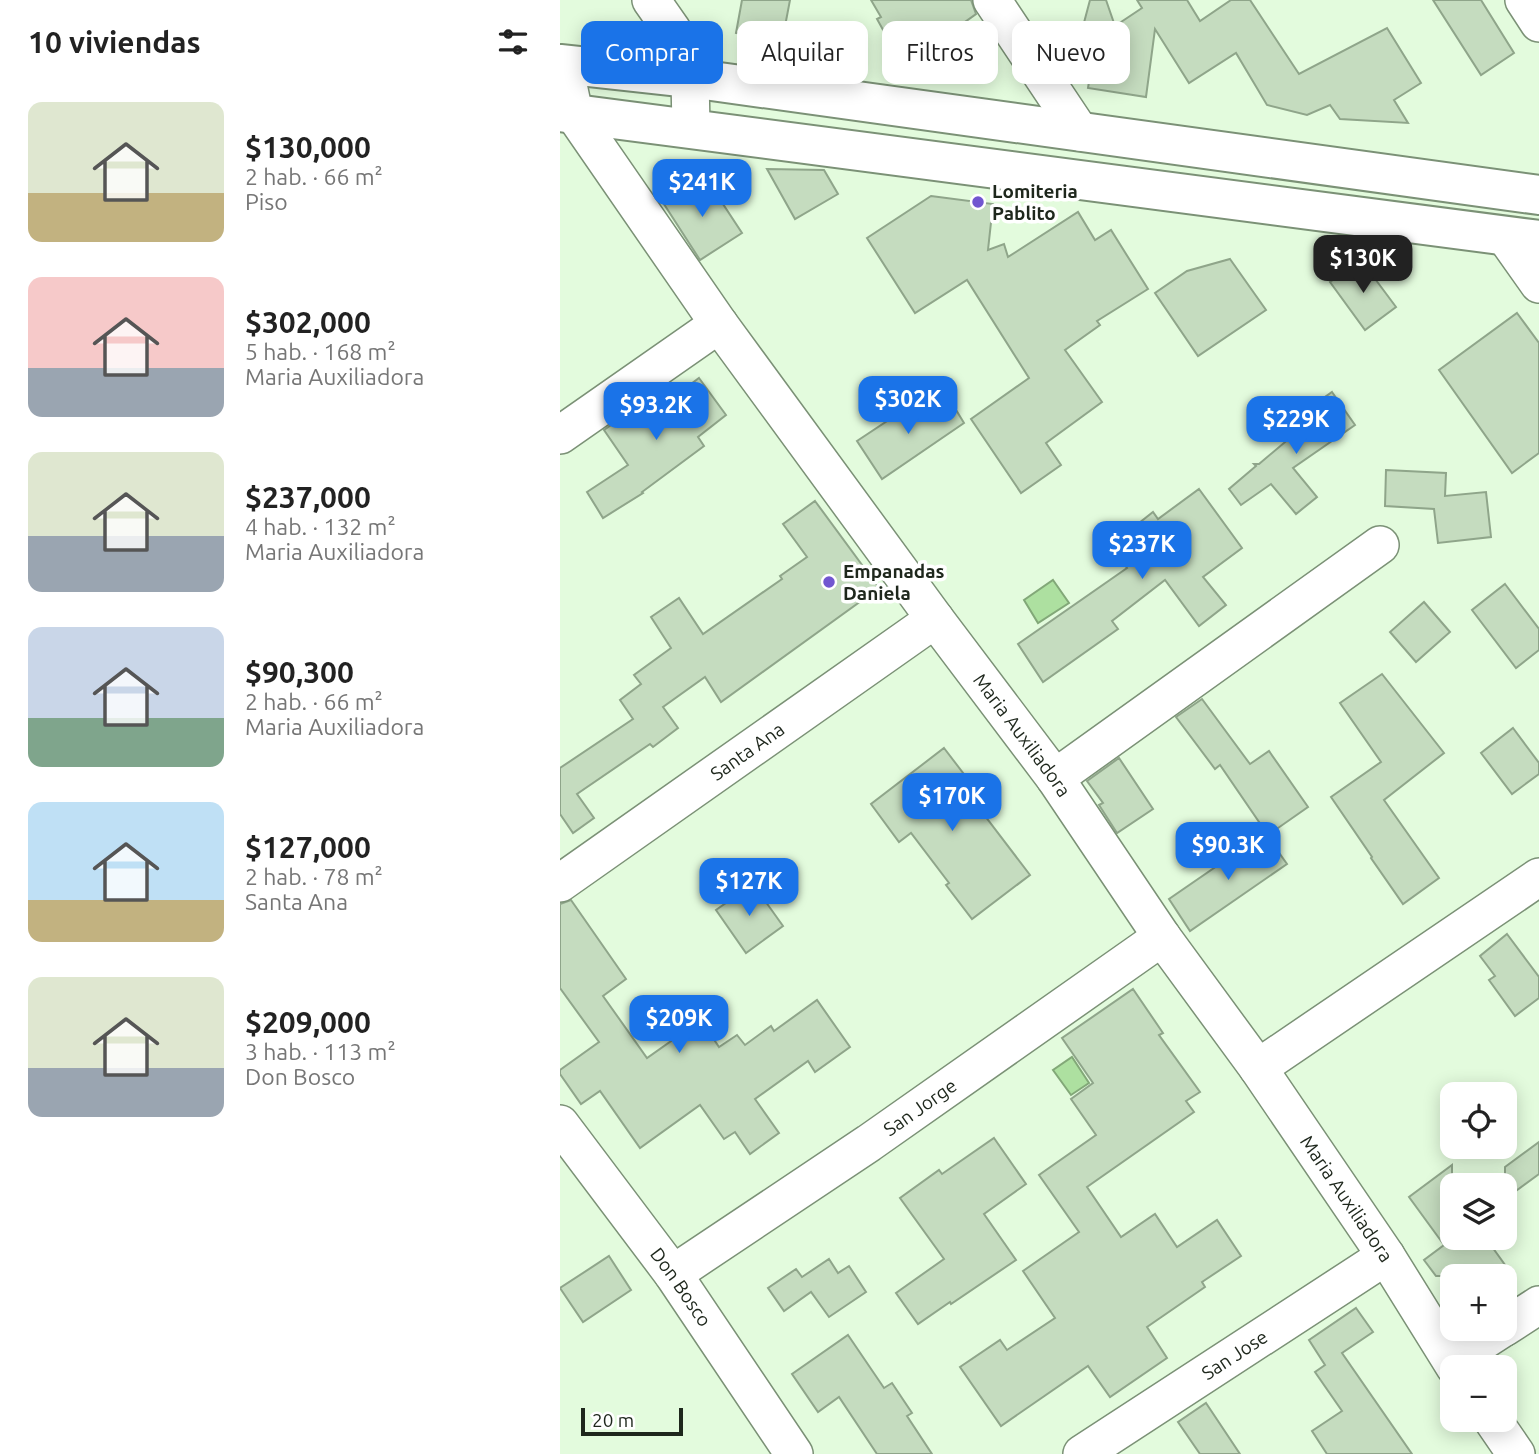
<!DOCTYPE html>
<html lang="es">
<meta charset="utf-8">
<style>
:root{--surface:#fff;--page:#f6f6f6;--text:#222;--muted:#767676;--accent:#1a73e8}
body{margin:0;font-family:Ubuntu,sans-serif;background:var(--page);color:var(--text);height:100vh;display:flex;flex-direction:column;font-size:26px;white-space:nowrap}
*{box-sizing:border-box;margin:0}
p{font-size:23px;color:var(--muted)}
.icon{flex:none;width:38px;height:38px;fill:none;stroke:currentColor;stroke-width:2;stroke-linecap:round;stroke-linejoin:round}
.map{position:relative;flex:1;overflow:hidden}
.side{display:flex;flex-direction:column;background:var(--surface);width:560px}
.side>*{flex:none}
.guide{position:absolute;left:21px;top:21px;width:665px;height:63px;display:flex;gap:14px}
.buttons{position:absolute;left:880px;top:1082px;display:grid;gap:14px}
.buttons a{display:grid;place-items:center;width:77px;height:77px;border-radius:14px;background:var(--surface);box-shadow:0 4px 18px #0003;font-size:35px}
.scale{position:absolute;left:21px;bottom:18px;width:102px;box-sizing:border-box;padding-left:7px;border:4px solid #1e271c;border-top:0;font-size:19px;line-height:24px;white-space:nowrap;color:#1e271c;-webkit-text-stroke:5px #fff;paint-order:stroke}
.price{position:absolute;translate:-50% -60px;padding:0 16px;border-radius:14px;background:var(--accent);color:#fff;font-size:23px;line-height:46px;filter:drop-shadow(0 2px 4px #0008)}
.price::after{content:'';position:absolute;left:50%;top:42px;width:21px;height:16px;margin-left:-10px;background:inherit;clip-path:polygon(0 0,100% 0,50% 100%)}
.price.current{background:#222;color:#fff}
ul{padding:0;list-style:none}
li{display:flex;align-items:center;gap:21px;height:175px;padding:0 28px}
li span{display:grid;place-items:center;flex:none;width:196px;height:140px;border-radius:14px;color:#555}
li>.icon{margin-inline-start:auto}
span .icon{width:84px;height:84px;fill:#fffc;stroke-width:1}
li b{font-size:30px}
h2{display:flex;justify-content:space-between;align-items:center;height:84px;padding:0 28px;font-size:30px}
.pill{padding:0 24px;border-radius:14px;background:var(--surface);box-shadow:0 4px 18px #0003;font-size:24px;line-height:63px}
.pill.current{background:var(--accent);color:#fff}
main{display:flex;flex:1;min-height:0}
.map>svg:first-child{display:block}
</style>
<main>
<section class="side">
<h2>10 viviendas<svg class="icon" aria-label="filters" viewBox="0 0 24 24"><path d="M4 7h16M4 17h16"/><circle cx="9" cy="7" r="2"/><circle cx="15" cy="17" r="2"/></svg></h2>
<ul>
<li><span style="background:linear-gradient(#dfe7d0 65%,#c2b280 0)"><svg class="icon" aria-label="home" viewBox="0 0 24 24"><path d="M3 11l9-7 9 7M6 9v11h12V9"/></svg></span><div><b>$130,000</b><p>2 hab. · 66 m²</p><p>Piso</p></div></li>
<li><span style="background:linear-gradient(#f6c9c9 65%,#9aa5b1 0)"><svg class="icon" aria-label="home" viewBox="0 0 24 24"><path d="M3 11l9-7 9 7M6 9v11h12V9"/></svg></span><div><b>$302,000</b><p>5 hab. · 168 m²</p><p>Maria Auxiliadora</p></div></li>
<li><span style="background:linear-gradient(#dfe7d0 60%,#9aa5b1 0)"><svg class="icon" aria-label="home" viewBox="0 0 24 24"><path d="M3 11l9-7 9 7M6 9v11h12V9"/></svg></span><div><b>$237,000</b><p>4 hab. · 132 m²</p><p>Maria Auxiliadora</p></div></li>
<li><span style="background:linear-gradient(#c9d6e8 65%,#7fa58c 0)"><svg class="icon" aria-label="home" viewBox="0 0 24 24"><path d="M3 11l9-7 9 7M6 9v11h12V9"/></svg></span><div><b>$90,300</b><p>2 hab. · 66 m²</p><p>Maria Auxiliadora</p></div></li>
<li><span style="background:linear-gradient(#bfe0f5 70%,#c2b280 0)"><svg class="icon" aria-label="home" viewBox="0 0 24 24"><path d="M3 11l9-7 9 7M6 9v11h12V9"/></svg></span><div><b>$127,000</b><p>2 hab. · 78 m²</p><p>Santa Ana</p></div></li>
<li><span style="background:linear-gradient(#dfe7d0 65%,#9aa5b1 0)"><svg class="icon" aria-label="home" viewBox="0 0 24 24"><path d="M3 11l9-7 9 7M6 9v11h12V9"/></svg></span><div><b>$209,000</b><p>3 hab. · 113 m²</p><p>Don Bosco</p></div></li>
</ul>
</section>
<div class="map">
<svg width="979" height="1454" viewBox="0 0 979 1454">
<rect width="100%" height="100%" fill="#e3fbdd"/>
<g fill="#ade0a0" stroke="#82a878" stroke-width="2">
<path d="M493,580L509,603L478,623L464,600Z"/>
<path d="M512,1057L529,1083L511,1095L493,1070Z"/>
</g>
<g fill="#c5dcbf" stroke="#8fa58a" stroke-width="2">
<path d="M182,0H230L222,42L176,33Z"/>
<path d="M311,0H411L416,14L343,66L317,19L321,17Z"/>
<path d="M530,0H546L555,26L582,8L577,0H627L640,21L671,0H690L739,74L827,28L861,83L834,100L848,123L780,119L770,105L747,115L707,105L676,53L629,83L595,29L586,97L528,88L531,69L513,64Z"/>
<path d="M873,0H921L954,53L921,75Z"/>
<path d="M207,169L264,170L278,194L235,219Z"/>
<path d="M127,185L155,192L182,233L140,260L102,201Z"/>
<path d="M371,196L433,204L428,250L444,244L448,257L518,212L535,240L551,230L588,289L537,321L540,325L505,350L542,402L486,443L501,465L461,493L411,419L469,378L407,280L355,313L307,238Z"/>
<path d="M670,259L706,310L638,356L595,293L627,271Z"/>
<path d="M801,260L836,307L805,330L770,282Z"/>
<path d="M957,313L979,343V453L952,473L879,370Z"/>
<path d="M139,378L166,415L138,437L144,446L82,492L83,493L43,518L27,492L68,465L44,430L107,386L115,396Z"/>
<path d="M772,392L795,425L733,468L757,497L736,514L711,484L681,505L669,489L696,466L694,464H699L750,421L744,412Z"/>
<path d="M390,400L404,423L322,479L297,441L356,402L365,416Z"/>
<path d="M826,470L886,473L885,496L926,492L931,537L878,543L874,509L825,506Z"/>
<path d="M639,489L682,548L643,577L666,605L639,626L605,580L552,621L558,629L483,682L458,644L567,568L550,546L593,512L598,519Z"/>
<path d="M255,501L319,588L161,702L145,677L103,707L118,728L93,747L90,744L17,794L34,818L13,833L0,814V768L73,719L60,700L81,684L74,675L111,648L91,617L119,598L143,634L222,579L220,576L247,557L223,524Z"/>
<path d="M945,584L979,629V650L956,668L912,610Z"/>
<path d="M864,602L890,632L856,662L830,632Z"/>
<path d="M822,674L884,753L824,800L879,878L843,904L811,858L812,857L771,797L821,762L780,703Z"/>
<path d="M642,699L690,764L709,751L748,807L708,835L660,765L655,769L616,717Z"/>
<path d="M953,728L979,763V774L952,794L921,753Z"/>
<path d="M384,748L413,786L406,791L470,875L412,919L386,885L389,883L351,833L339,842L311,804Z"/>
<path d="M559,758L593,809L557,833L539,805L543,803L527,781Z"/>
<path d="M705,833L727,864L630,931L609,899Z"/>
<path d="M193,884L223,926L186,953L156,910Z"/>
<path d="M11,900L66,979L43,996L87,1058L141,1020L159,1047L177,1035L185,1045L211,1026L214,1031L257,1000L290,1047L255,1072L248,1061L195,1099L219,1133L190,1154L175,1132L164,1139L140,1105L80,1148L40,1091L21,1104L0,1074V1070L39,1042L0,988V904Z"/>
<path d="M947,934L979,977V998L955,1016L929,980L935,976L920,956Z"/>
<path d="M573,989L603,1033L599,1035L640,1092L626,1101L634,1112L527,1187L561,1237L595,1214L617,1247L657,1220L681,1256L642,1282L645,1287L587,1327L607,1358L550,1397L528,1366L441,1426L400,1367L440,1340L447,1350L495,1318L463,1271L519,1232L479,1175L536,1135L511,1099L533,1083L502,1038Z"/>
<path d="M434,1138L466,1184L424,1214L456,1260L391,1304L390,1302L358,1324L336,1293L384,1259L340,1198L379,1170L382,1174Z"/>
<path d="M979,1142V1174L945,1199V1167Z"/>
<path d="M892,1165V1238L925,1237L953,1276H876L864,1260L884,1245L849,1197Z"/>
<path d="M49,1256L71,1290L23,1322L0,1288Z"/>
<path d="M269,1259L278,1273L289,1266L306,1292L269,1317L251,1292L224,1311L208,1288L236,1269L242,1277Z"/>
<path d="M796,1308L813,1332L782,1353L852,1454H767L752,1431L782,1411L755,1372L765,1365L749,1340Z"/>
<path d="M288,1335L324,1388L332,1383L352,1413L347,1416L372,1454H317L279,1397L258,1412L232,1374Z"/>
<path d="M646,1403L680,1454H640L618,1422Z"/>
</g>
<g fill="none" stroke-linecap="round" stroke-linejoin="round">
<defs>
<g id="minor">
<path d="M91,0L112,30L130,78L131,128"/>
<path d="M432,0L520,132"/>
<path d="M964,0L979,23"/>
<path id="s1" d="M4,65L14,114L159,324L375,619L495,778L602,937L698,1068L826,1256L895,1367"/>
<path d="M945,236L979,284"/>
<path d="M0,435L159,324"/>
<path d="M495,778L820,545"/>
<path id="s2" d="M0,883L375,619"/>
<path d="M698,1068L979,877"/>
<path id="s3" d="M0,1124L113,1274L234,1454"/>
<path id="s4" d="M113,1274L309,1143L602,937"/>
<path d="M945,1327L979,1305"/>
<path d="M892,1361L943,1328"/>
<path d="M932,1419L956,1454"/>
<path id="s5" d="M522,1454L826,1256"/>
</g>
<g id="highway">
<path d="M0,64L130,78L979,195"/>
<path d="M0,112L979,240"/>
</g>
</defs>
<use href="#minor" stroke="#7b9176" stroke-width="40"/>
<use href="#highway" stroke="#7b9176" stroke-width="42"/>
<use href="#minor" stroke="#fff" stroke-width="37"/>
<use href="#highway" stroke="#fff" stroke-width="38"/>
</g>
<g fill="#7156d0" stroke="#fff" stroke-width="2.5">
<circle cx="418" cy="202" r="7"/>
<circle cx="269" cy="582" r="7"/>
</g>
<g text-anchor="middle" stroke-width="7" stroke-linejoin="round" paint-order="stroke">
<g font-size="19" font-weight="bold" fill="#1e271c" stroke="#fff" text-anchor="start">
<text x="432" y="198">Lomiteria<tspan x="432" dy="22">Pablito</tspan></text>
<text x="283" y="578">Empanadas<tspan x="283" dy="22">Daniela</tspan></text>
</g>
<g font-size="19" fill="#1e271c" stroke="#fff">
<text dy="7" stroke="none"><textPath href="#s1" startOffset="816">Maria Auxiliadora</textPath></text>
<text dy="7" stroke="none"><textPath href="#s2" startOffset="229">Santa Ana</textPath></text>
<text dy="7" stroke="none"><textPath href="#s4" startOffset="298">San Jorge</textPath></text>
<text dy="7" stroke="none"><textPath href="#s1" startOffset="1382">Maria Auxiliadora</textPath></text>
<text dy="7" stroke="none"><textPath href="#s3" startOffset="203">Don Bosco</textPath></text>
<text dy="7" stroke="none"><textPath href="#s5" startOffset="182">San Jose</textPath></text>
</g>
</g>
</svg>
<div class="buttons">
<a><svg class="icon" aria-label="locate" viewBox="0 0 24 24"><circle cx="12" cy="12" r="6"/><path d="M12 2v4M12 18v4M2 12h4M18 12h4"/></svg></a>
<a><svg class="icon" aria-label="layers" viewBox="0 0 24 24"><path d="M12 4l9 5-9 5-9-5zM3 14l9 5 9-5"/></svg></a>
<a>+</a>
<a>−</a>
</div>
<div class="scale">20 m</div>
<b class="price" style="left:142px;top:219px">$241K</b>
<b class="price current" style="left:803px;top:295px">$130K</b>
<b class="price" style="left:348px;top:436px">$302K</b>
<b class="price" style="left:96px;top:442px">$93.2K</b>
<b class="price" style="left:736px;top:456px">$229K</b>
<b class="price" style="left:582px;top:581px">$237K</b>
<b class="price" style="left:392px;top:833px">$170K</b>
<b class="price" style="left:668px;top:882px">$90.3K</b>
<b class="price" style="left:189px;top:918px">$127K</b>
<b class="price" style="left:119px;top:1055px">$209K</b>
<div class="guide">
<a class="pill current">Comprar</a>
<a class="pill">Alquilar</a>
<a class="pill">Filtros</a>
<a class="pill">Nuevo</a>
</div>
</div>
</main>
